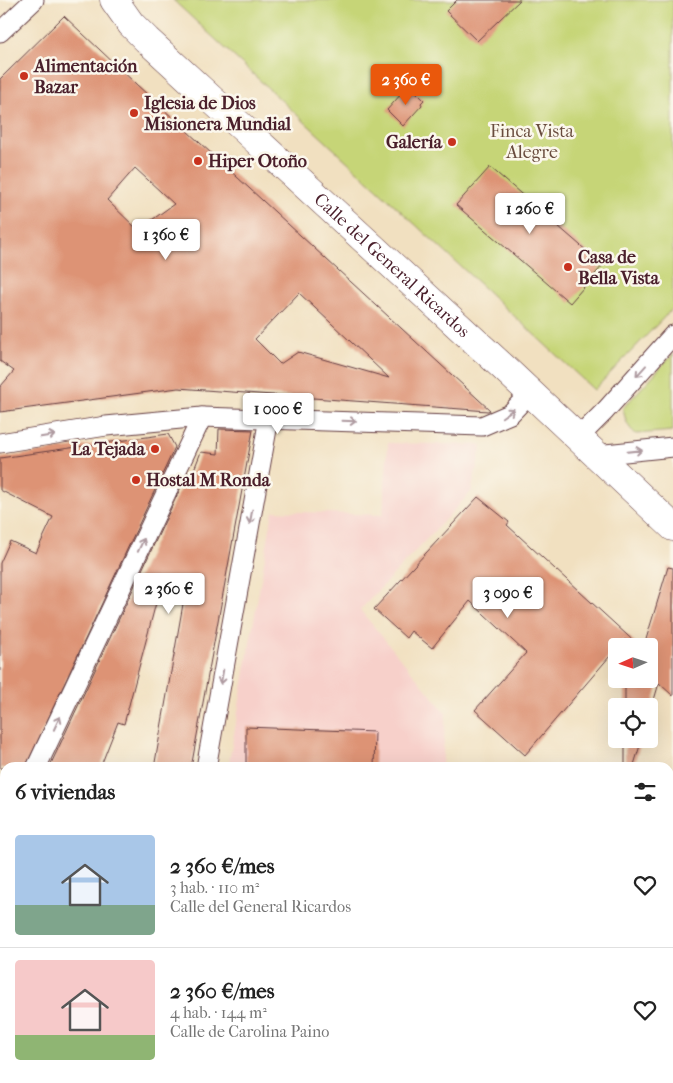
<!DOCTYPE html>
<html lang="es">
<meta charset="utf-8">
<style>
:root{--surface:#fff;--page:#f6f6f6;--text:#222;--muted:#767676;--line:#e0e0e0;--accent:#ea580c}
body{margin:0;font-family:"IM FELL French Canon",serif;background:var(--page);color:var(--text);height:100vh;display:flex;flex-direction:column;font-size:19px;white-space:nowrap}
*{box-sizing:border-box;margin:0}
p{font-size:16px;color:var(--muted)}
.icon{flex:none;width:28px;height:28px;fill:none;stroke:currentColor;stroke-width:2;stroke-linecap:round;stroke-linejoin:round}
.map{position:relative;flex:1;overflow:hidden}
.side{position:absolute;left:0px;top:762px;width:674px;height:321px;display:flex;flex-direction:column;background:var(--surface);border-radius:15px 15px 0 0;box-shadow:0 5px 20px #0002}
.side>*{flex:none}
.needle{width:32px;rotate:267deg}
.fabs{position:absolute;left:608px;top:638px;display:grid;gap:10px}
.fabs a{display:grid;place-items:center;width:50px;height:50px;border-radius:5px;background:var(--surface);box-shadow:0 5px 20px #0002;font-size:25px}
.price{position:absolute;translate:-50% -42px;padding:0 11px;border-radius:5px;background:#fff;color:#222;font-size:16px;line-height:32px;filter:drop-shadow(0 1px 2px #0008)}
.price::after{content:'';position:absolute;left:50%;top:30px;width:15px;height:11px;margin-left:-8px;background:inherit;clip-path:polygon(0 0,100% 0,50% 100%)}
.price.active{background:var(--accent);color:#fff}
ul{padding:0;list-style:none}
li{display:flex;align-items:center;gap:15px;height:125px;padding:0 15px}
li+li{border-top:1px solid var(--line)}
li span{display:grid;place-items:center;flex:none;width:140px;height:100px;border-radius:5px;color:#555}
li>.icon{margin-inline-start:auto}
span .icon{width:60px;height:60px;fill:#fffc;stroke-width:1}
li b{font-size:21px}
h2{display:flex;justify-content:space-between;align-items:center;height:60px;padding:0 15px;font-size:21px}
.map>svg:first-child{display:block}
</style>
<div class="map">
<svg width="673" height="1083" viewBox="0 0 673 1083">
<rect width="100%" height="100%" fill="#fbf7ec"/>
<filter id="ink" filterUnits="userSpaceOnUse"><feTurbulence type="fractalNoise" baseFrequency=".02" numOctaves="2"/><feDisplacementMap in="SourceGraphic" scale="10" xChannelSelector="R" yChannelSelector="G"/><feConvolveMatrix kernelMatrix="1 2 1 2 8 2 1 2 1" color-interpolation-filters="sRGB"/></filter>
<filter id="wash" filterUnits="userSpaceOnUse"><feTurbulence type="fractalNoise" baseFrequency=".0096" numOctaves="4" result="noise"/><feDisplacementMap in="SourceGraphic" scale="20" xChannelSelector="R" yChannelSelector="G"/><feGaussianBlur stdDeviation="1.12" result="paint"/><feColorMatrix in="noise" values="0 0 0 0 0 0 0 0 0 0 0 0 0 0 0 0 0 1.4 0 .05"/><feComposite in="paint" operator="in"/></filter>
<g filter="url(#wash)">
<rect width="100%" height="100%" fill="#f1e0c0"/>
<g fill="#f7d0ca">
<path d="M388,443L482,445L471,492L360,610L446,713L442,767L228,768L273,511L383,515Z"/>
<path d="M178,1079H233L199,1083H182Z"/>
</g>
<g fill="#c6d577" stroke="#887a51">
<path d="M173,0H673V308L594,390Z"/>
<path d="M673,354V431L636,434C627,427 625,419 623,408Z"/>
</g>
<g id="blocks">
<g fill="#dd9374" fill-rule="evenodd">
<path d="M457,0H520L477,41L446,11Z"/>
<path d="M64,16L136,84L490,410L488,411L178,388L0,412V387L14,371L0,361V79ZM135,168L174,204L138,230L107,200ZM299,293L331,323L389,378L298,352L280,364L255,339Z"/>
<path d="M409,85L424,100L421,103L422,105L403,126L387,110Z"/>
<path d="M490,167L603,265L570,303L456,205Z"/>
<path d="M219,429L253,430L191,768H154L183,604L157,599L124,724L118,722L100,768H49L188,472L191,477L201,452L218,454Z"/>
<path d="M168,434L175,447L25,768H0V563L10,541L36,553L53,517L0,490V458Z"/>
<path d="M478,497L509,522L507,525L639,646H625V639L619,646H616V649L525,755L475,710L526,653L470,601L432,648L411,631L406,638L374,609Z"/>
<path d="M668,567L673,568V696L659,683L649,717V706H625V679H649V646H644Z"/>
<path d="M246,727L375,732L374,768H246Z"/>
<path d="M625,739H642L633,768H625Z"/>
</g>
</g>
</g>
<g filter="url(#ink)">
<use href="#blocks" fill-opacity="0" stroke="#633c41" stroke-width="1"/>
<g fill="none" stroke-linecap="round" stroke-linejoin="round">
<defs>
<g id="minor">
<path d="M0,32L34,0"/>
<path d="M578,438L605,411L673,335"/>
<path d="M0,443L106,426L202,417L482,426L510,414L530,393"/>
<path d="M596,455L673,447"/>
<path d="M36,768L202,417"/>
<path d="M206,768L269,418"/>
<path d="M0,843L5,832"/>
<path d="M0,1016L5,1018"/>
<path d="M669,1059H673"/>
<path d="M132,1079L141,1083"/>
<path d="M328,1083L352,1079"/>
<path d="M509,1083L510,1079"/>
</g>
<g id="primary">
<path id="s1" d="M114,0L131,24L147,40L503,367L673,527"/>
</g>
</defs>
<use href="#minor" stroke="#633c41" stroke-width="21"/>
<use href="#primary" stroke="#633c41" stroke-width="29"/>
<use href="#minor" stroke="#fff" stroke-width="19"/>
<use href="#primary" stroke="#fff" stroke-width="28"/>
</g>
<defs><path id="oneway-shaft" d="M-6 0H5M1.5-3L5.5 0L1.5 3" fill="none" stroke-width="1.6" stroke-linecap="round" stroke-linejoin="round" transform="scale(1.25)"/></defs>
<g stroke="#ae9aa0">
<use href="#oneway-shaft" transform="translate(641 371) rotate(132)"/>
<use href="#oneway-shaft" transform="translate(508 413) rotate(-35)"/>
<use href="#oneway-shaft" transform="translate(349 421) rotate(2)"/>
<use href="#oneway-shaft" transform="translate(48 436) rotate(-9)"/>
<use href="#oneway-shaft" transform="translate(635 451) rotate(-6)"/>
<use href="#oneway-shaft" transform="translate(251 517) rotate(100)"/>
<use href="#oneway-shaft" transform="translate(141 545) rotate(-65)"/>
<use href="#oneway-shaft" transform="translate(222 677) rotate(100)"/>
<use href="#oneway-shaft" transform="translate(57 723) rotate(-65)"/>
</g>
</g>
<g fill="#c8321e" stroke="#fbf7ec" stroke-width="2">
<circle cx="24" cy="76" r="5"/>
<circle cx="134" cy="113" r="5"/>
<circle cx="452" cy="142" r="5"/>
<circle cx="198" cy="161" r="5"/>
<circle cx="568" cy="267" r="5"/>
<circle cx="155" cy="449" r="5"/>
<circle cx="136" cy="480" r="5"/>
</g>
<g text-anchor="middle" stroke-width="5" stroke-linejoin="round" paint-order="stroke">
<g font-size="18" font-weight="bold" fill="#4a1f2b" stroke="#fbf7ec" text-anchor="start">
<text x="34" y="72">Alimentación<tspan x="34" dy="21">Bazar</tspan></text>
<text x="144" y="109">Iglesia de Dios<tspan x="144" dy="21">Misionera Mundial</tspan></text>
<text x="442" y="148" text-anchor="end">Galería</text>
<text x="208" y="167">Hiper Otoño</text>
<text x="578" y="263">Casa de<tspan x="578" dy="21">Bella Vista</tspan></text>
<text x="145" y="455" text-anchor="end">La Tejada</text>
<text x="146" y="486">Hostal M Ronda</text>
</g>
<g font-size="18" fill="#694c3e" stroke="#fbf7ec">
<text x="532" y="137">Finca Vista<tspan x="532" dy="21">Alegre</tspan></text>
</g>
<g font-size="18" fill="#4a1f2b" stroke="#fbf7ec">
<text dy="6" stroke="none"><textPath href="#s1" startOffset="385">Calle del General Ricardos</textPath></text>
</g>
</g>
</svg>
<div class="fabs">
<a><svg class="needle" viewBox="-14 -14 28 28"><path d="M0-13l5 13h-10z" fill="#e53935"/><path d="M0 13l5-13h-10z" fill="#767676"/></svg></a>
<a><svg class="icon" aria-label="locate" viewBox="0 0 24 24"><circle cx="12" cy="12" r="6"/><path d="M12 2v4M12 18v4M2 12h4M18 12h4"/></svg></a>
</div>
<b class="price active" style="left:406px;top:106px">2 360 €</b>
<b class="price" style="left:530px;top:235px">1 260 €</b>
<b class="price" style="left:166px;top:261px">1 360 €</b>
<b class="price" style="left:278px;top:435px">1 000 €</b>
<b class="price" style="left:169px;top:615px">2 360 €</b>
<b class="price" style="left:508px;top:619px">3 090 €</b>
<section class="side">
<h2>6 viviendas<svg class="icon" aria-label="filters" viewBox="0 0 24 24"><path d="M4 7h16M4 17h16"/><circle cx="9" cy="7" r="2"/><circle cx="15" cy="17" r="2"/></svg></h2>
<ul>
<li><span style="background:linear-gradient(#a9c7e8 70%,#7fa58c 0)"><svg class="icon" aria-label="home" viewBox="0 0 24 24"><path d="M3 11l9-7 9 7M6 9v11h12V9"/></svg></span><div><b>2 360 €/mes</b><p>3 hab. · 110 m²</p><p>Calle del General Ricardos</p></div><svg class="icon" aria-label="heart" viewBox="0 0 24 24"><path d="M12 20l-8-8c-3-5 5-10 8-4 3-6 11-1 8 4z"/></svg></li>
<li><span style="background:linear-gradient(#f6c9c9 75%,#8fb573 0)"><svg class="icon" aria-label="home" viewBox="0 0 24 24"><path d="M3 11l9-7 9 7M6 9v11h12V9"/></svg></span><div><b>2 360 €/mes</b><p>4 hab. · 144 m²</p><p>Calle de Carolina Paino</p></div><svg class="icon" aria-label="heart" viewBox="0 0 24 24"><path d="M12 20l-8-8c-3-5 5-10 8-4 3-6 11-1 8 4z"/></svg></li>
</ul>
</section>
</div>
